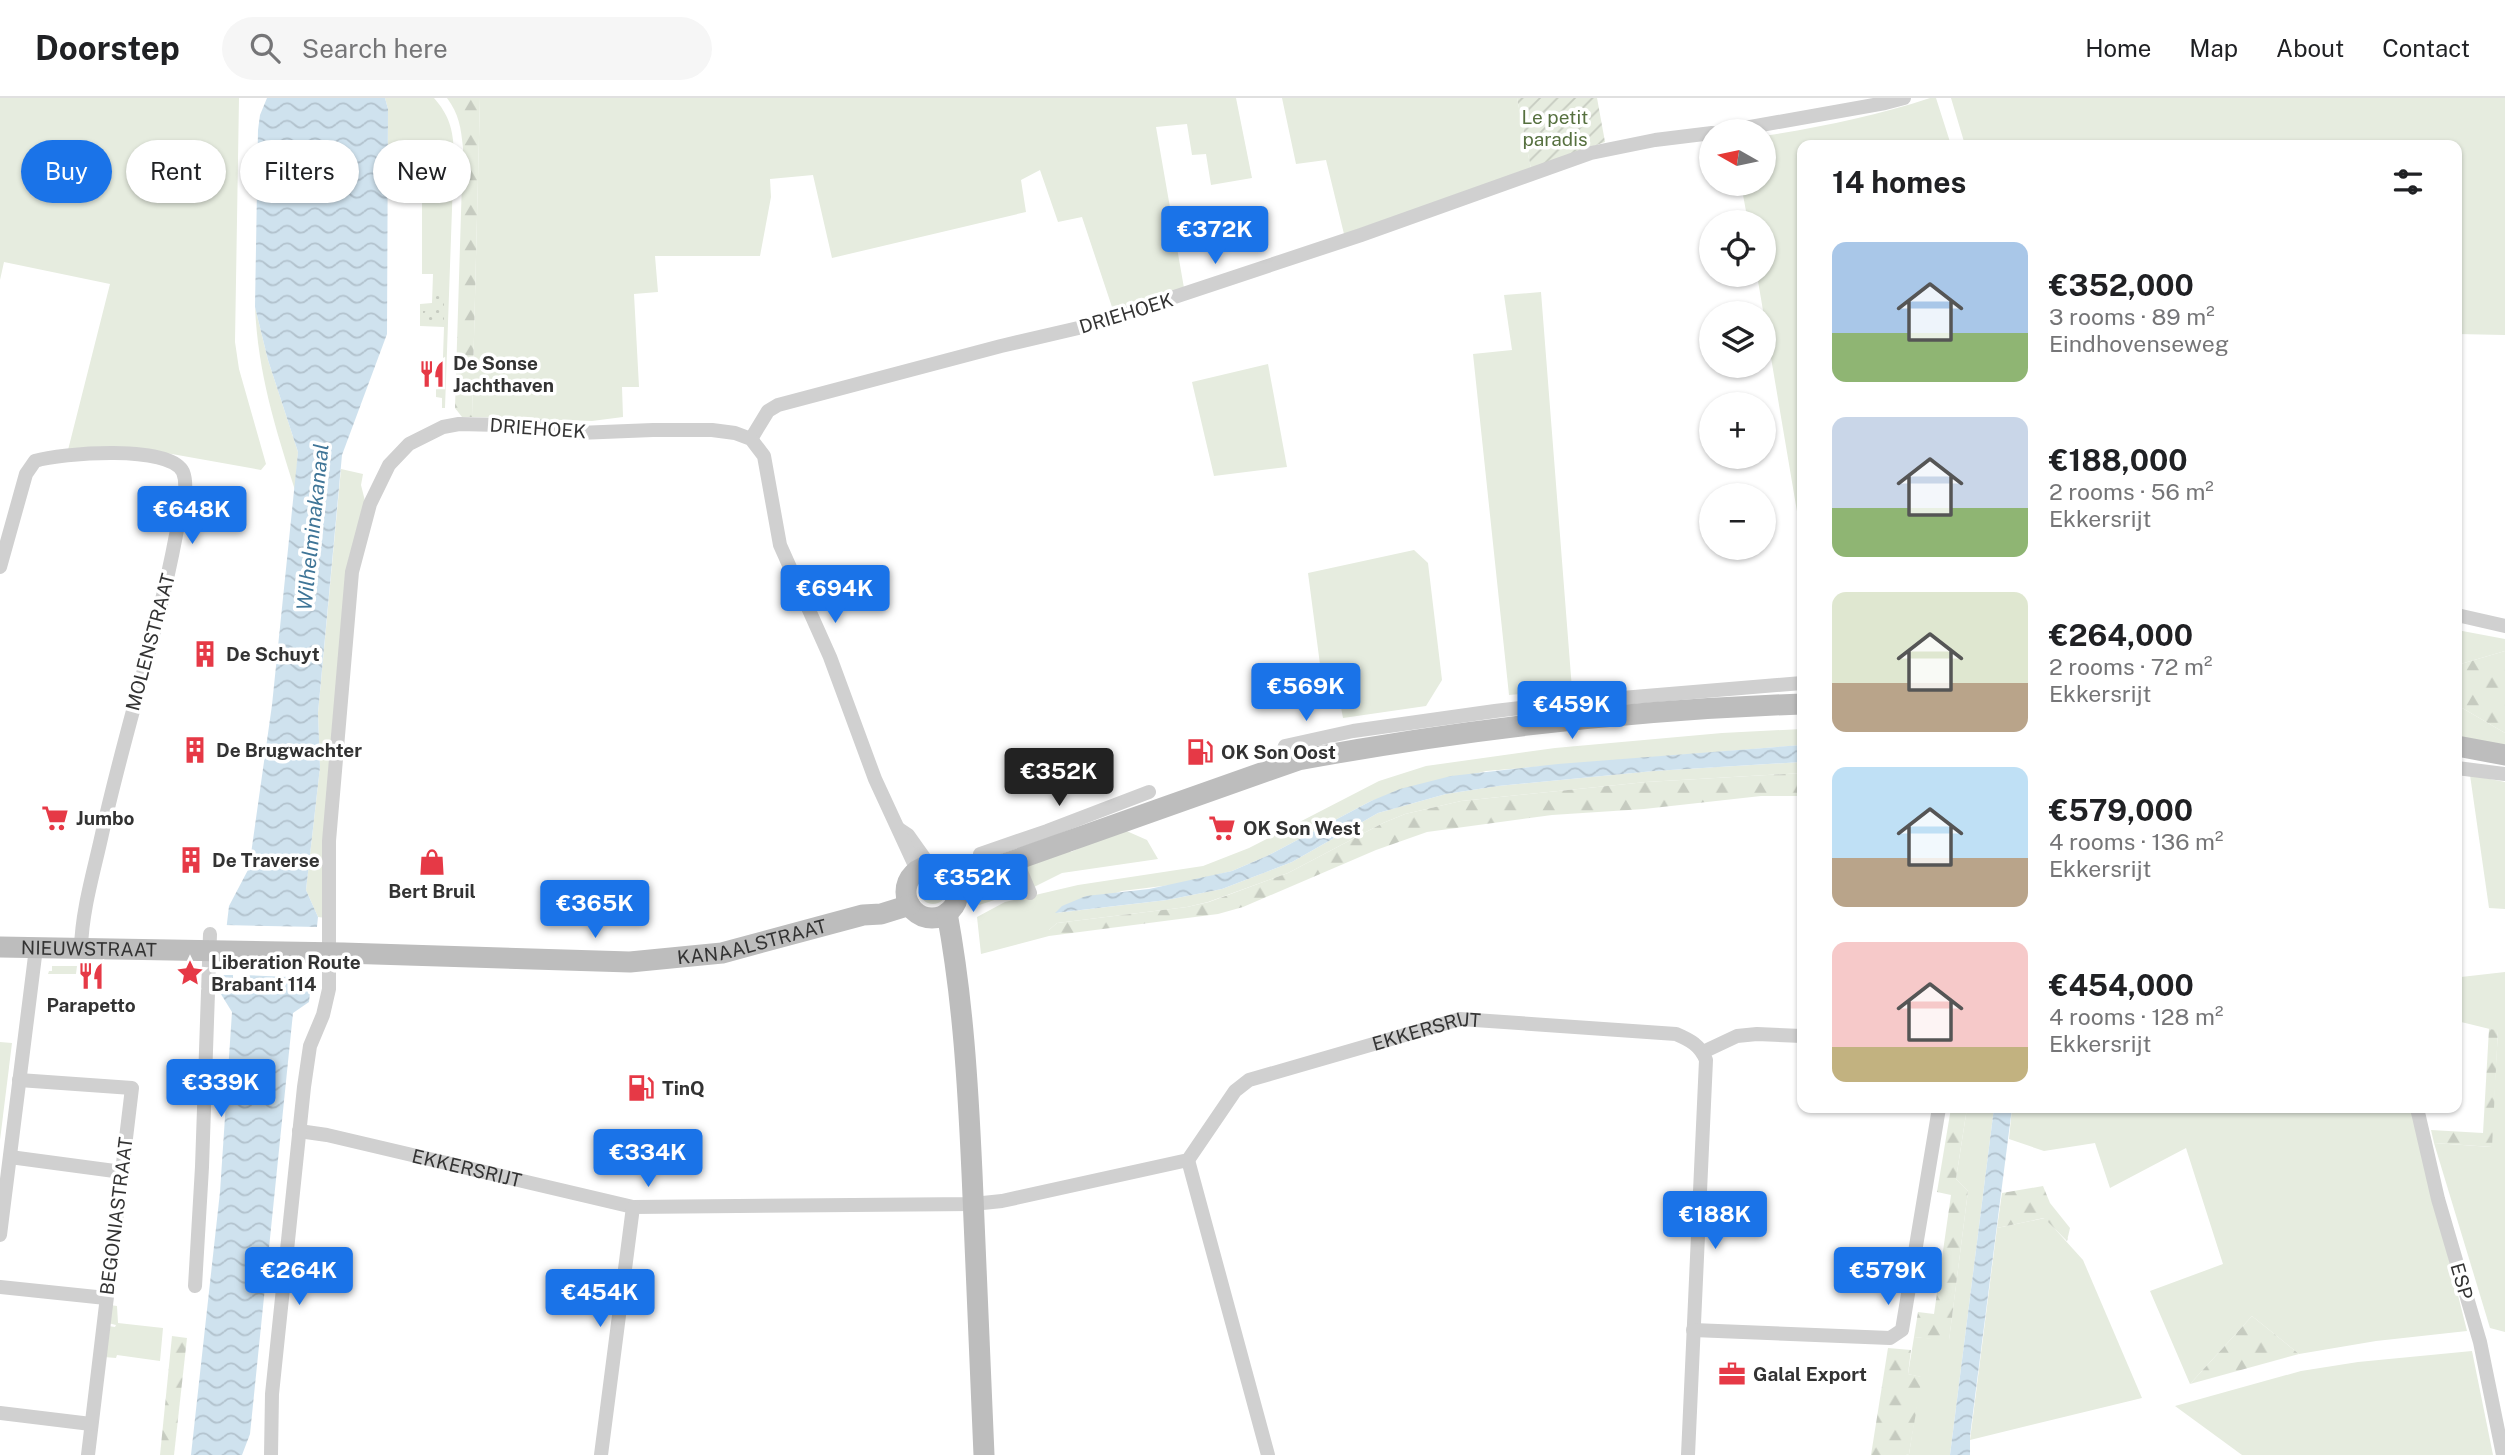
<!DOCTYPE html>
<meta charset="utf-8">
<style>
:root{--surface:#fff;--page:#f6f6f6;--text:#202124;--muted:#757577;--line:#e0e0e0;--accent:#1a73e8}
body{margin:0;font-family:"Public Sans",sans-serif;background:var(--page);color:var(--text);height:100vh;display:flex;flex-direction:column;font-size:26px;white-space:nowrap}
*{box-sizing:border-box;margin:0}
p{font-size:23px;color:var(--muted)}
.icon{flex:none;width:38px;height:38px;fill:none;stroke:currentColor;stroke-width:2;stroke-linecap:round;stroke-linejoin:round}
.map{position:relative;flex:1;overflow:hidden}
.details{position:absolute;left:1797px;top:42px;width:665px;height:973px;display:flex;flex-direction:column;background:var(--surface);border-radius:14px;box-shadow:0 2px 5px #0004}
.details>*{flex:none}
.banner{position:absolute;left:21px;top:42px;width:665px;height:63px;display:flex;gap:14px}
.needle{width:46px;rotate:279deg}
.controls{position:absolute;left:1699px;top:21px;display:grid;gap:14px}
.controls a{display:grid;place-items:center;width:77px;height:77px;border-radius:50%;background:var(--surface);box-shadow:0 2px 5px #0004;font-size:35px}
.price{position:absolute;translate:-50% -60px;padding:0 16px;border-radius:7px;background:var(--accent);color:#fff;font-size:23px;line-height:46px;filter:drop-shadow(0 2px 4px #0008)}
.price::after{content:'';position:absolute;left:50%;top:42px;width:21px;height:16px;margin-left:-10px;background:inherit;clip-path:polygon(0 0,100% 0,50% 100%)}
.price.current{background:#222;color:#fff}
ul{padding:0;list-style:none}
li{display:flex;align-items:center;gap:21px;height:175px;padding:0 35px}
li span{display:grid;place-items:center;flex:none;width:196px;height:140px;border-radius:14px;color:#555}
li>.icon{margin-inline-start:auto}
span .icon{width:84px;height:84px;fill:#fffc;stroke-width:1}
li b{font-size:30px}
h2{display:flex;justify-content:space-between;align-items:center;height:84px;padding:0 35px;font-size:30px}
.tag{padding:0 24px;border-radius:32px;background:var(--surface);box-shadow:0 2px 5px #0004;font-size:24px;line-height:63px}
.tag.current{background:var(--accent);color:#fff}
header{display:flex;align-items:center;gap:42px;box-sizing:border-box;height:98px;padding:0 35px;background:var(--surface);border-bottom:2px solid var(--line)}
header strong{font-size:33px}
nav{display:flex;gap:38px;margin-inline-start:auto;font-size:24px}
.search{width:490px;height:63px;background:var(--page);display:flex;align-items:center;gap:18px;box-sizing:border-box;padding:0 24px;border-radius:38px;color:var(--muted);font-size:26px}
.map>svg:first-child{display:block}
</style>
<header>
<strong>Doorstep</strong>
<div class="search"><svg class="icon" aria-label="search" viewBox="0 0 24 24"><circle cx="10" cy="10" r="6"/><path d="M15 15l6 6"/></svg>Search here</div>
<nav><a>Home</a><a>Map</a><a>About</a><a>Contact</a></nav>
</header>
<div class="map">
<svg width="2505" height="1357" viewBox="0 0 2505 1357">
<defs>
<pattern id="forest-firs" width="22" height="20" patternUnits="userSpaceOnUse" patternTransform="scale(1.75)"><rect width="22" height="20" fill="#e6ecdf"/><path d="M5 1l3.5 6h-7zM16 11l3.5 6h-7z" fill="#c6cbc0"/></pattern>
<pattern id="park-dots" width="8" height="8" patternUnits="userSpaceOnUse" patternTransform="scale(1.75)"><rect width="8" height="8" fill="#e6ecdf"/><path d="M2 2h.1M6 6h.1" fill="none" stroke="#c6cbc0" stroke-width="1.8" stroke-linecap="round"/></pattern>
<pattern id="garden-furrows" width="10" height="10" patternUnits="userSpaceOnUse" patternTransform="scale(1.75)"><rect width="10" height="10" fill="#e6ecdf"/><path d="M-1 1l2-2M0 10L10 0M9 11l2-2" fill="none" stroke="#c6cbc0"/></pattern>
<pattern id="water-waves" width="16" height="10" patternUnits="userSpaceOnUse" patternTransform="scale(1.75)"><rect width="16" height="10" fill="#cfe2ee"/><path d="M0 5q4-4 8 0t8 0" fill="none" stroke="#b2c2cd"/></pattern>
</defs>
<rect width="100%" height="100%" fill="#fff"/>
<g fill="#e6ecdf">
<path d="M0,0H239L235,244L239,271L266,366L261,372L155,353L68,352L110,186L4,164L0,182Z"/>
<path d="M385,0H434C449,17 453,31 454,54L445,310H442V300L436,299V289L442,288L444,229L420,228V206L432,205L433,176H422V52L388,53V11Z"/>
<path d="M480,0H1236L1252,80L1211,87L1206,56L1192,57L1187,26L1156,29L1184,190L1113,212L1082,119L1058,124L1040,72L1021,82L1026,114L832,160L813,77L770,81L771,99L760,158H655L658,194L634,196L639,289H622L623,319L592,323L472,319Z"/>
<path d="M1282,0H1517L1531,71L1344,136L1326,62L1296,66Z"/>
<path d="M1930,0H1936L1951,47H1802V443L1757,177H1764V124H1748L1741,86H1764V38C1821,29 1876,18 1930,0Z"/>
<path d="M1951,0H2505V237L2457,236V47H1965Z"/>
<path d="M1541,194L1572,591L1509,597L1473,256L1512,252L1504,197Z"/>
<path d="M255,209L268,262L298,354L295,392C275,329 258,275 255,209Z"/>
<path d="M1268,266L1287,369L1214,378L1192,284Z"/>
<path d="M341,371L363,376L361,387L365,403L349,460L326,820L318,819L306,792L320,669L318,615Z"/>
<path d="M1414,452L1428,465L1442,582L1426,608L1343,620L1334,573L1321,574L1308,475Z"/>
<path d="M2457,532L2505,541V553L2457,567Z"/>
<path d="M2457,607L2505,635V648L2457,639Z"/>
<path d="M1802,631V647L1486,673L1371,703L1267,758L1232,773L1179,786L1122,793L1056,815L1167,802L1222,791L1292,764L1378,715L1446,696L1498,688L1654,673L1802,664V675L1646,684L1461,703L1405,716L1383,725L1288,775L1208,804L1187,809L1057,825L1049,832V838L981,856L977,819L1005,804L1078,787L1203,768L1249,750L1379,683L1426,668L1555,650L1722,635Z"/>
<path d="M2470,677L2505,684V811L2489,810Z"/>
<path d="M1122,731L1147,742L1158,761L1062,775L1022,795L1013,796L979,807L976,796H971C982,781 1049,759 1069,751L1071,754Z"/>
<circle cx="933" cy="793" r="13"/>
<path d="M52,868H77L76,876H48L49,873H52Z"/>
<path d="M2505,874V1234L2490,1230L2434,1045L2491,1049L2498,933L2457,923L2461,879Z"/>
<path d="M0,944L12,945L0,1042Z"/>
<path d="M1967,1010H1994L1950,1357H1906L1909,1356L1921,1279L1908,1276L1914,1239L1949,1242L1968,1093L1956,1081Z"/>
<path d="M2012,1010H2411L2467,1233L2376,1243L2299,1256L2252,1218L2190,1286L2150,1193L2223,1166L2186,1050L2110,1090L2095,1045L2044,1053L2009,1041Z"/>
<path d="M2045,1120L2083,1162L2142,1300L1970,1342L1997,1130Z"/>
<path d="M110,1207L117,1208L118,1225L163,1230L160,1263L117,1257L116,1260L104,1259L108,1228L115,1229L116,1227L108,1225Z"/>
<path d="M2472,1253L2493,1357H2242L2175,1308L2301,1273L2358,1264Z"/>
</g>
<g fill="url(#forest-firs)">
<path d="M447,0H480L472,319H462L455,310L463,50C461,30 459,16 447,0Z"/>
<path d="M2505,553V635L2457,607V567Z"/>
<path d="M1802,675V698H1761L1644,711L1552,717L1427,734L1376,752L1243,809L1218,816L1049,838V832L1057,825L1187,809L1209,804L1288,775L1383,725L1405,716L1461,703L1646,684Z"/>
<path d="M2489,931L2498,932L2492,1049L2434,1045L2431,1032L2483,1035Z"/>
<path d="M1951,1010H1967L1956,1081L1968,1093L1949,1243L1914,1239L1918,1214L1934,1216L1951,1097L1937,1094Z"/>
<path d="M2043,1088L2050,1105L2070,1130L2067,1143L2044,1120L1997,1130L2002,1095Z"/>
<path d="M2252,1218L2299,1256L2190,1286Z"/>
<path d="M172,1238L187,1240L174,1357H160Z"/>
<path d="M1888,1250L1911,1252L1908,1276L1922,1279L1909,1356L1906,1357H1871Z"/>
</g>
<path fill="url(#park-dots)" d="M434,194H444V226H423V213H434Z"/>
<path fill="url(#garden-furrows)" d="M1517,0H1597L1605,44L1531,71Z"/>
<g fill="url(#water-waves)">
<path d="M267,0H385L388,11L387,236L342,357L318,615L320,669L306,792L318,819L309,904L293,915L250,1336L242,1357H191L220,1094L232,914L219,893L229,808L249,770L272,607L298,354L268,262L255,209L258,32L260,17Z"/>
<path d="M1802,647V664L1654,673L1498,688L1446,696L1378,715L1292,764L1222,791L1167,802L1055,815L1062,808L1086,798L1149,791L1232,773L1267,758L1371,703L1400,691L1451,678L1558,666Z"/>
<path d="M1994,1010H2012L1970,1338V1357H1950Z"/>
</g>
<path fill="#fff" d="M224,827L319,829L313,880L243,877L242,884L233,883V877H219Z"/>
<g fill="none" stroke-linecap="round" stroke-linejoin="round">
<g stroke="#d0d0d0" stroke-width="14">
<path d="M1728,33L1885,5L1904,0"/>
<path d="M751,341L768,313L778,307L1001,248L1087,228L1361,137L1591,55L1655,42L1712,35"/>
<path d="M0,469L26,376L35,363C61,355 170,346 183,374C190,392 179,419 176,437C157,538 124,635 102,736C94,773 82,812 81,850"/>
<path d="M2457,517L2505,528"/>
<path d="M1277,669L1285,648L1353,633L1495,613L1562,605L1802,585"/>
<path d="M2457,670L2505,676"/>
<path d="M899,731L908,737L930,768"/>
<path d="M980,756L1047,733L1149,694"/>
<path d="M1016,762L1030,795"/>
<path d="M1703,954L1737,938L1757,936L1802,938"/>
<path d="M19,982L132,990L88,1357"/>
<path d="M2417,1010L2438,1101L2480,1244L2503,1357"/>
<path id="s1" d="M299,1033L327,1037L633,1109L973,1106L1002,1103L1188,1062L1235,993L1249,982L1460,921L1676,936C1690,942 1700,947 1706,962L1688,1357"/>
<path d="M10,1059L122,1074"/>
<path d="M1188,1062L1268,1357"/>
<path d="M0,1137L36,850"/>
<path d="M195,1188L202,1069L210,836"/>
<path d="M0,1189L106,1200"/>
<path d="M1693,1232L1890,1240L1902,1232L1939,1010"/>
<path d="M0,1315L91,1326"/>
<path d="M271,1357L272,1296L304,989L310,948L323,917L329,891V743L352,474L370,406L389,367L409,346L443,329L459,326L540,328L578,335L653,332H712L735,335L751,341L764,358L780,447L830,559L875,681L917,772"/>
<path d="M601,1357L633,1109"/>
</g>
<g stroke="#bdbdbd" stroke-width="21">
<path d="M2457,648L2505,657"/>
<circle cx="932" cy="794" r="26"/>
<path d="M953,779L981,770L1004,766L1298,662C1465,631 1633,612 1802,606"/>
<path d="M947,815C963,901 968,988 972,1075C976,1169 980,1263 984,1357"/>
<path id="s2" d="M0,849L343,855L630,864L722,855L863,817L881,816L910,807"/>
</g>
</g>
<defs>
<symbol id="restaurant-bare" viewBox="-9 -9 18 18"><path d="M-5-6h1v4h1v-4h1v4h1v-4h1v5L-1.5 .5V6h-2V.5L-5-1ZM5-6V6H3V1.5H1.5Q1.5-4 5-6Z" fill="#e63946" stroke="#fff" stroke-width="2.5" paint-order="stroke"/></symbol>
<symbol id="building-bare" viewBox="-9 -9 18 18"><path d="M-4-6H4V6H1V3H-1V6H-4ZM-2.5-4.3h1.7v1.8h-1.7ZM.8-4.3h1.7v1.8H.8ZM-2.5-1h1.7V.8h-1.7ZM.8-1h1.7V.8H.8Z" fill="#e63946" stroke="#fff" stroke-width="2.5" paint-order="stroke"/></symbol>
<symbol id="fuel-bare" viewBox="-9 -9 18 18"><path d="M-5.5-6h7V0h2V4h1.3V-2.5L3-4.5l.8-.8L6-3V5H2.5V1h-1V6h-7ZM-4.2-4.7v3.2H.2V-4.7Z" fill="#e63946" stroke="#fff" stroke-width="2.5" paint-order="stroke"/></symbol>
<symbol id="supermarket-bare" viewBox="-9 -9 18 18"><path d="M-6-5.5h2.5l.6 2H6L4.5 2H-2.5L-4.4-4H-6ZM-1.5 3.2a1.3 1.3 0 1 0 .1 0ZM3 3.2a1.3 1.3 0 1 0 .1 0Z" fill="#e63946" stroke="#fff" stroke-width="2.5" paint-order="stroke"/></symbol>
<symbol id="shop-bare" viewBox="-9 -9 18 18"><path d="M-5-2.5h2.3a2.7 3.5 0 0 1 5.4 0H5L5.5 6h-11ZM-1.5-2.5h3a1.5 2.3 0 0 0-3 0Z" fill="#e63946" stroke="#fff" stroke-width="2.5" paint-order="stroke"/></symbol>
<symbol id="sight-bare" viewBox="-9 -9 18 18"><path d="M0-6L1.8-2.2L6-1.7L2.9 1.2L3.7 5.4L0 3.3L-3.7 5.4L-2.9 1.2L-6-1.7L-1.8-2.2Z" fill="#e63946" stroke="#fff" stroke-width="2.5" paint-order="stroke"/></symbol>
<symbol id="office-bare" viewBox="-9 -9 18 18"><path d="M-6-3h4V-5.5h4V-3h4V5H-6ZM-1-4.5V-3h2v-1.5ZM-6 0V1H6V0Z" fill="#e63946" stroke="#fff" stroke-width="2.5" paint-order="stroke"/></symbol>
</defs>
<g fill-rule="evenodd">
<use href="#restaurant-bare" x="413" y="257" width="38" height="38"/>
<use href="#building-bare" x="186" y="537" width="38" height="38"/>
<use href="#building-bare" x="176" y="633" width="38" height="38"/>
<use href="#fuel-bare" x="1181" y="635" width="38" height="38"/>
<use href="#supermarket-bare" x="36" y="701" width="38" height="38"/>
<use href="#supermarket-bare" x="1203" y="711" width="38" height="38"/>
<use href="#building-bare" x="172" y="743" width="38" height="38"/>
<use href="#shop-bare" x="413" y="745" width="38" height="38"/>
<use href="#sight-bare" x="171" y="856" width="38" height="38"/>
<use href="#restaurant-bare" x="72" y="859" width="38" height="38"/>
<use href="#fuel-bare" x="622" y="971" width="38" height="38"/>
<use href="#office-bare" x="1713" y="1257" width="38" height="38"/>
</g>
<g text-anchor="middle" stroke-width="7" stroke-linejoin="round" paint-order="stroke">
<g font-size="19" fill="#56703f" stroke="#fff">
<text x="1555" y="26">Le petit<tspan x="1555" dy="22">paradis</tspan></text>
</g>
<g font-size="19" fill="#333" stroke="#fff">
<text transform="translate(1126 215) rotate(-17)" y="7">DRIEHOEK</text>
<text transform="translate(538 330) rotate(4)" y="7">DRIEHOEK</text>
<text transform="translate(150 544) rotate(-75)" y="7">MOLENSTRAAT</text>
<text dy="7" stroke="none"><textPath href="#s2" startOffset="754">KANAALSTRAAT</textPath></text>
<text dy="7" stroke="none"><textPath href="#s2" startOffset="89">NIEUWSTRAAT</textPath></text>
<text dy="7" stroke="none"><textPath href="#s1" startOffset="1188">EKKERSRIJT</textPath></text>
<text dy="7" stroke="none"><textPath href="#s1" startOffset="172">EKKERSRIJT</textPath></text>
<text transform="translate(116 1118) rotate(-83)" y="7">BEGONIASTRAAT</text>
<text transform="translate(2462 1183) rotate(74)" y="7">ESP</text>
</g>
<g font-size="19" font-weight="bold" fill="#333" stroke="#fff" text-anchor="start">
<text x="453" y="272">De Sonse<tspan x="453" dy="22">Jachthaven</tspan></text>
<text x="226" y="563">De Schuyt</text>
<text x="216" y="659">De Brugwachter</text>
<text x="1221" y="661">OK Son Oost</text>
<text x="76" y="727">Jumbo</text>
<text x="1243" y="737">OK Son West</text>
<text x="212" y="769">De Traverse</text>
<text x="432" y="800" text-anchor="middle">Bert Bruil</text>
<text x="211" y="871">Liberation Route<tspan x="211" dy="22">Brabant 114</tspan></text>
<text x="91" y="914" text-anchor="middle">Parapetto</text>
<text x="662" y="997">TinQ</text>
<text x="1753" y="1283">Galal Export</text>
</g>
<g font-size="21" font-style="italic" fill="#3f7597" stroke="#fff">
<text transform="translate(313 429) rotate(-84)" y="7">Wilhelminakanaal</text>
</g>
</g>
</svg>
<div class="controls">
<a><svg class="needle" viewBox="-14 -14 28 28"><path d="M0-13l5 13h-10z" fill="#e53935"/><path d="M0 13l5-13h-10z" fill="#757577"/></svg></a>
<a><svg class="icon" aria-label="locate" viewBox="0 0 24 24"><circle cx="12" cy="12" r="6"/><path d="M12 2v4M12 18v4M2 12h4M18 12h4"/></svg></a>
<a><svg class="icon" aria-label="layers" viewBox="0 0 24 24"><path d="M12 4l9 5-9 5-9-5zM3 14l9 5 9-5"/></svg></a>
<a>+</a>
<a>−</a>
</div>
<b class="price" style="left:1215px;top:168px">€372K</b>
<b class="price" style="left:192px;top:448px">€648K</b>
<b class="price" style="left:835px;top:527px">€694K</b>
<b class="price" style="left:1306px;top:625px">€569K</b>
<b class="price" style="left:1572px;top:643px">€459K</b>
<b class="price current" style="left:1059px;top:710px">€352K</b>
<b class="price" style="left:973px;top:816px">€352K</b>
<b class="price" style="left:595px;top:842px">€365K</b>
<b class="price" style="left:221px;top:1021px">€339K</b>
<b class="price" style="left:648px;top:1091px">€334K</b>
<b class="price" style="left:1715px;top:1153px">€188K</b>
<b class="price" style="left:299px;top:1209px">€264K</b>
<b class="price" style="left:1888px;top:1209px">€579K</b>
<b class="price" style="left:600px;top:1231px">€454K</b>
<div class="banner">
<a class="tag current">Buy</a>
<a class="tag">Rent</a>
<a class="tag">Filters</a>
<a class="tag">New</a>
</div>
<section class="details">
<h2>14 homes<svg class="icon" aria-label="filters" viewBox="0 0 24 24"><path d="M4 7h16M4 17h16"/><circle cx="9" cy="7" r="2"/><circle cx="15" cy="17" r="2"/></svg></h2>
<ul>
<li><span style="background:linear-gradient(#a9c7e8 65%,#8fb573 0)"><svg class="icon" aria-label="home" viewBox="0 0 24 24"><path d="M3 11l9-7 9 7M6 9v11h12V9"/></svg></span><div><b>€352,000</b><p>3 rooms · 89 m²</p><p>Eindhovenseweg</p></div></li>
<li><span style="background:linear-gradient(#c9d6e8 65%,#8fb573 0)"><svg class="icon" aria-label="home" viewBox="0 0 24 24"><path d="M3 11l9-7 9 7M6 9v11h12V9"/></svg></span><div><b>€188,000</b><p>2 rooms · 56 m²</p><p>Ekkersrijt</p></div></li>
<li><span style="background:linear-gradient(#dfe7d0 65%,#b9a48a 0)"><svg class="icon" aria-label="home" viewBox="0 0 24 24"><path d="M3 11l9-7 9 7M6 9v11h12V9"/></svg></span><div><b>€264,000</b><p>2 rooms · 72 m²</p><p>Ekkersrijt</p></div></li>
<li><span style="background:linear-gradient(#bfe0f5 65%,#b9a48a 0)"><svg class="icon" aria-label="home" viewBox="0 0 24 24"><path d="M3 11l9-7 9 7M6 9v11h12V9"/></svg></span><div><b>€579,000</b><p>4 rooms · 136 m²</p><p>Ekkersrijt</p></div></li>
<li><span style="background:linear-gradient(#f6c9c9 75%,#c2b280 0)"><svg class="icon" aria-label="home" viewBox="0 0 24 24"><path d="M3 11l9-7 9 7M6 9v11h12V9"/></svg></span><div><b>€454,000</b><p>4 rooms · 128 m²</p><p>Ekkersrijt</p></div></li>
</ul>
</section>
</div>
